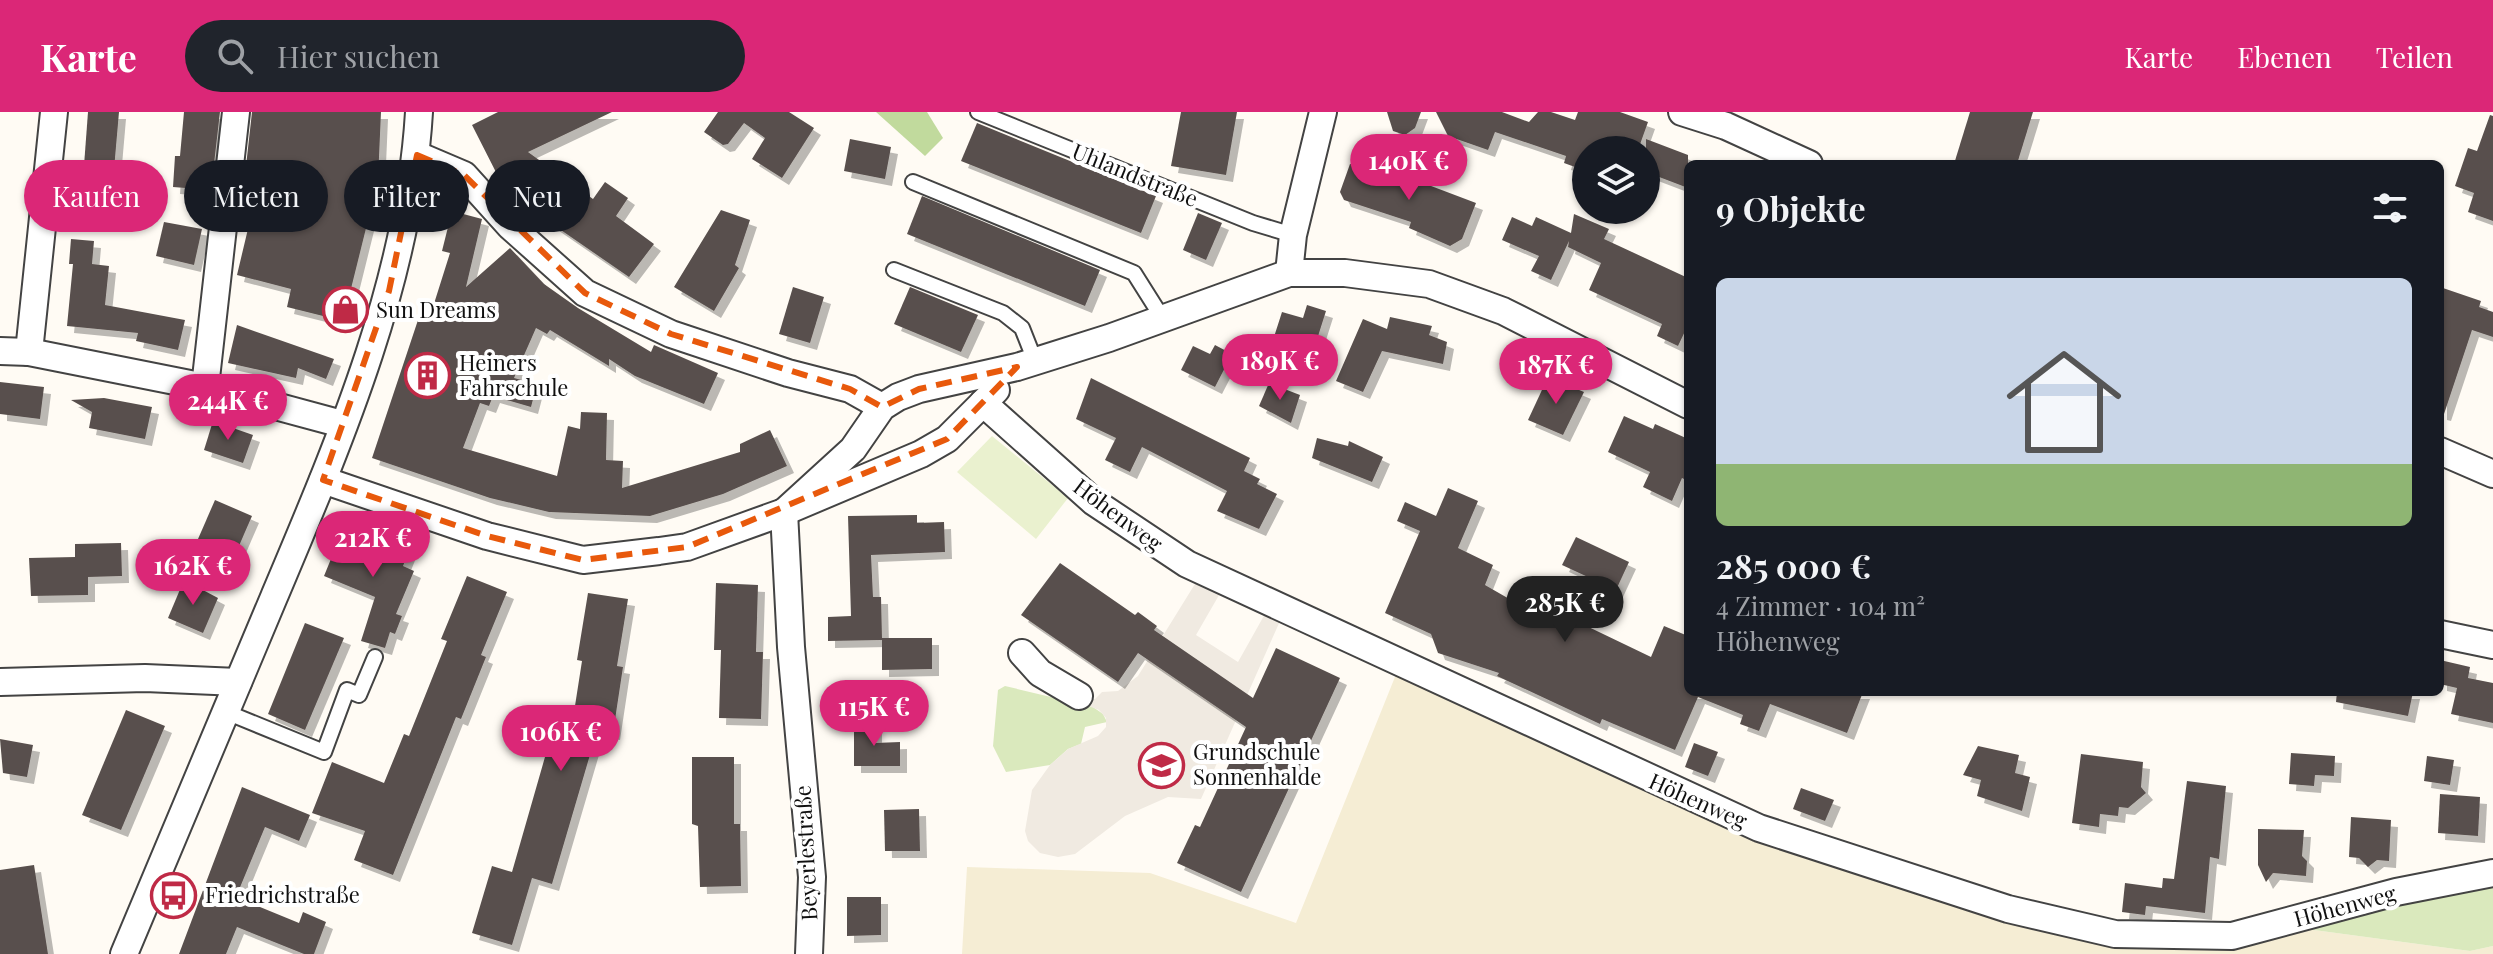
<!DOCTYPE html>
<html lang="de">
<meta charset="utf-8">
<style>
:root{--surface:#171b24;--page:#20242c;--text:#f1f3f6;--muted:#9ea1a6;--line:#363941;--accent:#db2777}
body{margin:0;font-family:"Playfair Display",serif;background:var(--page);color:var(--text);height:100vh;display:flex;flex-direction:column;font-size:30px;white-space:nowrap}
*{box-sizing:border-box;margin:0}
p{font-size:26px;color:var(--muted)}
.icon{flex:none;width:44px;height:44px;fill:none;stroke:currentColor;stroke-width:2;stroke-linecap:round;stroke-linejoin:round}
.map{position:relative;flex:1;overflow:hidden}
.sheet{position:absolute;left:1684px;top:48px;width:760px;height:536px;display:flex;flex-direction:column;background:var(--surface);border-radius:12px;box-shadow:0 2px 6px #0004}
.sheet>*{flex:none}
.hud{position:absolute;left:24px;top:48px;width:760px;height:72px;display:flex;gap:16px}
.buttons{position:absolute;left:1572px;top:24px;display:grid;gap:16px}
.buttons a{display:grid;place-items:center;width:88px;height:88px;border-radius:50%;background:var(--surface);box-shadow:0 2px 6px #0004;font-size:40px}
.price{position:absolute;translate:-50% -68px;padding:0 18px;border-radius:28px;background:var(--accent);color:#fff;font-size:26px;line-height:52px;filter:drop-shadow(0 2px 4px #0008)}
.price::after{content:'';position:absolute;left:50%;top:48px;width:24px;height:18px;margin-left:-12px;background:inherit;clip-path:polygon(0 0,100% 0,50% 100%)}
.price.current{background:#222;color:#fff}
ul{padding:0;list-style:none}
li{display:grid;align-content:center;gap:16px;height:424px;padding:0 32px}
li+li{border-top:2px solid var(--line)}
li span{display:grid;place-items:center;height:248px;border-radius:12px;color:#555}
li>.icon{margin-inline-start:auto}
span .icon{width:144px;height:144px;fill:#fffc;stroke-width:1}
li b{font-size:34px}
h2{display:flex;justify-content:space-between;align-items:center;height:96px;padding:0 32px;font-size:34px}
.pill{padding:0 28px;border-radius:36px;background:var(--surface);box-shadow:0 2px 6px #0004;font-size:28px;line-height:72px}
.pill.current{background:var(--accent);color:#fff}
header{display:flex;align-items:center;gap:48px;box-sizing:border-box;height:112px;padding:0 40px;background:var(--accent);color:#fff}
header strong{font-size:38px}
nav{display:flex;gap:44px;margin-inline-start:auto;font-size:28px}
.search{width:560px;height:72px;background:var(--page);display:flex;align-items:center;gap:20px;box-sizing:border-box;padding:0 28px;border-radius:44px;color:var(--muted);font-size:30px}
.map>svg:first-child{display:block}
</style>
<header>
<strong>Karte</strong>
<div class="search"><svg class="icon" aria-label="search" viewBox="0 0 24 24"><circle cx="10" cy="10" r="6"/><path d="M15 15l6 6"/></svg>Hier suchen</div>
<nav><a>Karte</a><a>Ebenen</a><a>Teilen</a></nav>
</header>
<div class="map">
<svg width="2493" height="842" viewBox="0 0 2493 842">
<defs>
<filter id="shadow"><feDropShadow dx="7" dy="7" stdDeviation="0" flood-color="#0004"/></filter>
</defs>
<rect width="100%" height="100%" fill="#fffbf4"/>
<path fill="#f5edd4" d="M1401,550L1759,716L2115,822L2277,813L2470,839L2493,834V842H962L967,755L1150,761L1296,811Z"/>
<g fill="#dae9bd">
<path d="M1005,574L1093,595L1103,602L1107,610L1085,615L1081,632L1068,637L1050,653L1006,660L993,634L998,578Z"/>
<path d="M2493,761V834L2470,839L2277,813Z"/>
</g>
<path fill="#c1da9d" d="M876,0H927L943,26L925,44Z"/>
<path fill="#eaf1cf" d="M992,324L1068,386L1036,427L957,360Z"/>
<path fill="#f0eae1" d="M1203,459L1226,471L1196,523L1238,550L1270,493L1284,500L1201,687L1168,685L1125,704L1075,742L1058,745L1040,741L1028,729L1025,719L1032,678L1050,653L1068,637L1098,624L1106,615V606L1099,598L1078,590L1095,587L1102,580L1118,579L1138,564Z"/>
<g fill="#59504d" filter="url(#shadow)">
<path d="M88,0H119L113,69L83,67Z"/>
<path d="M184,0H220L211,78L173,75L175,44H180Z"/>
<path d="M252,0H381L378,68L343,209L287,195L291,177L237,163L252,100L241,99Z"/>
<path d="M498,0H612L528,40L546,53L503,74L472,13Z"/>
<path d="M718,0H789L814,16L782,66L752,47L765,26L744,11L728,32L723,33L704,20Z"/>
<path d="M1181,0H1237L1226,63L1171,54Z"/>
<path d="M1387,0H1421L1415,16L1405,23L1393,19Z"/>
<path d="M1436,0H1502L1529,10L1538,0H1551L1575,8L1578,0H1620L1648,10L1638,38H1586V59L1564,51L1566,44L1495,20L1488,38L1448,24Z"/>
<path d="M1970,0H2033L2017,52H1954Z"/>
<path d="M2490,3L2493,4V109L2468,100L2474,81L2455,74L2468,36L2477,39Z"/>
<path d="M977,11L1156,84L1141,121L961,49Z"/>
<path d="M850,27L891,35L885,67L844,59Z"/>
<path d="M1646,27L1688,43V76L1646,60Z"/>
<path d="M1350,52H1373L1476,91L1462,127L1450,134L1409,116L1411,110L1344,88L1340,80Z"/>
<path d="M568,69L593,87L605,70L628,86L616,104L654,132L629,165L542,105Z"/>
<path d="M922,84L1100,158L1085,194L907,122Z"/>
<path d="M721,98L750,108L735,153L739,156L714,199L674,175Z"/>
<path d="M452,99L482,107L466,175L510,136L544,172L578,196L651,240L654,233L718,261L704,292L635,264L609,247V254L550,218L547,222L536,216L514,266L537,272L531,295L493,284L489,294L480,291L463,336L557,364L568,314L580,317L581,300L607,301L606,348L623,349L622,376L740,340V332L770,318L787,354L723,382L650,404L549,400L490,386L372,346L419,205L432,198L450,141L442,139Z"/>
<path d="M1198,101L1222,111L1206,148L1183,138Z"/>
<path d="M1574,102L1609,117L1604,127L1688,166V213L1678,234L1657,224L1662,212L1589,178L1601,151L1568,135L1569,129L1551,168L1531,159L1539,144L1502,128L1512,105L1532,114L1536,105L1571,121Z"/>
<path d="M164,110L202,117L194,153L156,144Z"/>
<path d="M71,127L94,129L92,152L109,154L105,193L185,208L178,238L136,229L138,221L67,214L73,152H69Z"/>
<path d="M793,175L824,185L810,231L779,222Z"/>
<path d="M910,175L978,203L961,240L894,212Z"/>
<path d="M2440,175L2481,189L2479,195L2493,200V225L2472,218L2444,302L2440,301Z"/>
<path d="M1307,193L1326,199L1313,240L1273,228L1282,200L1303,206Z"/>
<path d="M1390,205L1432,214L1429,223L1447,230L1443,252L1382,239L1363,280L1336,269L1363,207L1387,217Z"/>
<path d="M237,213L334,247L326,267L298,256L296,266L228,251Z"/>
<path d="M1215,233L1232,242L1215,275L1181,258L1193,234L1210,242Z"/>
<path d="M1548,265L1584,280L1563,323L1528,308Z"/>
<path d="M1091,266L1250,346L1244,359L1260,367L1257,372L1277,382L1259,417L1217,399L1227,379L1142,335L1130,360L1105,348L1116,326L1076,307Z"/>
<path d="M0,270L44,275L40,307L0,302Z"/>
<path d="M1269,271L1300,283L1291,311L1259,294Z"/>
<path d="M104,286L152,295L145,327L89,316L92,300L71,288Z"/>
<path d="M1624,304L1653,317L1655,312L1688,327V369L1682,366L1672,389L1643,375L1650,360L1608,340Z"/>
<path d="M213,309L253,323L243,351L204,338Z"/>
<path d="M1317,326L1348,334L1349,329L1383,345L1372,370L1312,346Z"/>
<path d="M1448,376L1478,389L1458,436L1493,453L1485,473L1518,492L1522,483L1651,545L1664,514L1688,524V580H1863L1847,621L1770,592L1759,619L1740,612L1743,603L1698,585L1675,638L1602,607L1600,612L1497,564L1499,561L1438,541L1431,522L1385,501L1420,419L1397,409L1405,390L1436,404Z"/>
<path d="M215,388L252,404L235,443L198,427Z"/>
<path d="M917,403V411L944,410L945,440L871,443L873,485H881L882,526H932V557L882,558V528L828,529V505L851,504L848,404Z"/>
<path d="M352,417L409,439L403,454L414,459L396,502L402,504L395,522L390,520L385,536L361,529L375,485L324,464L342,420Z"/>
<path d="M1576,425L1629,450L1616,478L1562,453Z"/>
<path d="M121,431L122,464L88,465V483L31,484L29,446L75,445V432Z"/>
<path d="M1060,451L1135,503L1138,500L1157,514L1154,518L1253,586L1276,536L1340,566L1241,780L1177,751L1195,713L1200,715L1246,615L1138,541L1118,570L1021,503Z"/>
<path d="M467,464L507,480L481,543L486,545L461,607L456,605L393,763L354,748L365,719L312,701L332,650L384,671L404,622L409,624L447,529L441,527Z"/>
<path d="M184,468L218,486L203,521L168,506Z"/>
<path d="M716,471L758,473L756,540H763L761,607L719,606L721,538H714Z"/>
<path d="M588,481L628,487L617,554L623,555L613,621L597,619L552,772L532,766L512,833L472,821L492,754L512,760L547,638L567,645L582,549L577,548Z"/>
<path d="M305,511L344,526L305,618L268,602Z"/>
<path d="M2440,548L2470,555L2468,566L2493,571V611L2451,602L2457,576L2440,572Z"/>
<path d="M2337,580H2413L2408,604L2336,590Z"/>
<path d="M126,598L165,614L121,718L82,703Z"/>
<path d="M854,611H875V631L900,630V654H854Z"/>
<path d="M0,627L33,633L27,665L3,661Z"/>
<path d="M1694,631L1718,640L1708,664L1685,655Z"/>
<path d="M1978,634L2019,643L2015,661L2030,665L2022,699L1977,684L1981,668L1963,663Z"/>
<path d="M2291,641L2335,644L2334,664L2315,663L2314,674L2289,672Z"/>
<path d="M2081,642L2143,650L2141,675L2146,681L2128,696L2119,695L2118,704L2100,702L2099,715L2072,711Z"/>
<path d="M2427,644L2454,648L2450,673L2424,669Z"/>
<path d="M692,645H734V712H740L741,774L700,775L698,714L692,712Z"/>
<path d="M2187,669L2226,674L2219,747L2210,745L2205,801L2146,794L2145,803L2122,800L2125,771L2162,776L2163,766L2174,767Z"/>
<path d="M242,675L310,703L299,729L265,715L236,785L299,811L303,800L326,810L314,842H304L237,815L226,842H179Z"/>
<path d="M1801,676L1834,688L1825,709L1793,697Z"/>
<path d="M2440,682L2480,685L2478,724L2438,721Z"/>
<path d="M919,697L920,739H885L884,698Z"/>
<path d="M2351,705L2391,708L2389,749L2377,748L2368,755L2359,746L2349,745Z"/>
<path d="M2258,717L2304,718L2302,744L2307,749L2306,764L2273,761L2266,770L2258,753Z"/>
<path d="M34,753L48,842H0V758Z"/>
<path d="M847,785H881V823L847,824Z"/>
</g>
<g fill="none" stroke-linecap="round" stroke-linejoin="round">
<defs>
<g id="lane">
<path d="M978,0L1253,111L1293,123"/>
<path d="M913,70L1134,161L1163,207"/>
<path d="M894,158L1003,201L1022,216L1035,249"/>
<path d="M226,600L324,640L347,578L359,583L375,545"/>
</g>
<g id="street">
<path d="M1682,0L1726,14L1809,52"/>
<path d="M417,43L464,63L510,114L585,181L671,222L788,261L850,277L882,295"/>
<path d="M1289,161L1293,123L1323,0"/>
<path d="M0,239L29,240L205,275L342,312"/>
<path d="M29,240L54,0"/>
<path d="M205,275L236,0"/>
<path d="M983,291L1094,390L1187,452L1759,716L2008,797L2115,822L2232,824L2396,780L2493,761"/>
<path d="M2440,339L2493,362"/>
<path d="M323,368L487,424L583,448L659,439L687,435L784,400L921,342L947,327L996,278"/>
<path d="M784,400L853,337L882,295L898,285L919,277L1017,255L1109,226L1289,161H1345L1429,172L1503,199L1688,293"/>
<path d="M784,400L791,535L812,765L809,842"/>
<path d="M2440,522L2493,533"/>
<path d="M1022,541L1040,561L1079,584"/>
<path d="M0,570L145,566L238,570"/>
<path d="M124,842C174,723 224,604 274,485C339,331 409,169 419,0"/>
</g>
</defs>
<use href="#lane" stroke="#434343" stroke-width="18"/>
<use href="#street" stroke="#434343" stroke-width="30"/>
<use href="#lane" stroke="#fff" stroke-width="14"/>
<use href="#street" stroke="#fff" stroke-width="26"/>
</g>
<path fill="none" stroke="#e8590c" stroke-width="6" stroke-dasharray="16 10" stroke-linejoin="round" d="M417,43L464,63L585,181L671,222L850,277L882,295L919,277L1017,255L947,327L687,435L583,448L487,424L323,368L389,179Z"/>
<defs>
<symbol id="shop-ring" viewBox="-11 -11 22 22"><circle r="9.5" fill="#fff" stroke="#bf2a46" stroke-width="1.5"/><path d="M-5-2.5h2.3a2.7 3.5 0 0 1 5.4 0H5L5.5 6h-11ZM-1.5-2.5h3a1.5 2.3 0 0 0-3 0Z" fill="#bf2a46"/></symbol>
<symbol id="building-ring" viewBox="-11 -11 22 22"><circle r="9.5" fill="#fff" stroke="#bf2a46" stroke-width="1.5"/><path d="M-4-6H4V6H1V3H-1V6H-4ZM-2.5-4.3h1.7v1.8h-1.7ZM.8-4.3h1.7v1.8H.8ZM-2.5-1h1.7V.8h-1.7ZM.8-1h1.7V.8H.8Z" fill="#bf2a46"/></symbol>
<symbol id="school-ring" viewBox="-11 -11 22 22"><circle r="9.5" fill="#fff" stroke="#bf2a46" stroke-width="1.5"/><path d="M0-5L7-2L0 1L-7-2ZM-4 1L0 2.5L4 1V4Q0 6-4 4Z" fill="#bf2a46"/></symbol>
<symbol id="bus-ring" viewBox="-11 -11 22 22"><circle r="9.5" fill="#fff" stroke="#bf2a46" stroke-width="1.5"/><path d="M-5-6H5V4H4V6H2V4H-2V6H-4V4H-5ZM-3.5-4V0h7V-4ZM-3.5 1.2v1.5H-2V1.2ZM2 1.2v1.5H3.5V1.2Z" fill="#bf2a46"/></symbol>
</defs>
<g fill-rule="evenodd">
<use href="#shop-ring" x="320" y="172" width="51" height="51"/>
<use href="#building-ring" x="402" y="238" width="51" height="51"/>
<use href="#school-ring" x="1136" y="628" width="51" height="51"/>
<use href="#bus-ring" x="148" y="758" width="51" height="51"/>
</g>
<g text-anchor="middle" stroke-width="8" stroke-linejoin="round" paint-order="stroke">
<g font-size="22" fill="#101010" stroke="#fff">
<text transform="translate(1135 63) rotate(22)" y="8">Uhlandstraße</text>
<text transform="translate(1118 403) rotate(37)" y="8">Höhenweg</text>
<text transform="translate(1698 689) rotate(24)" y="8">Höhenweg</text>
<text transform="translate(806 741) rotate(-93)" y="8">Beyerlestraße</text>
<text transform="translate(2345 794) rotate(-15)" y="8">Höhenweg</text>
</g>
<g font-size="22" fill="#101010" stroke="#fff" text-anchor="start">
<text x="376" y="206">Sun Dreams</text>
<text x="459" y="259">Heiners<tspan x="459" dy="25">Fahrschule</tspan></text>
<text x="1193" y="648">Grundschule<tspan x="1193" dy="25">Sonnenhalde</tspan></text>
<text x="205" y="791">Friedrichstraße</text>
</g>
</g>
</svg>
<div class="buttons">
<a><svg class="icon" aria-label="layers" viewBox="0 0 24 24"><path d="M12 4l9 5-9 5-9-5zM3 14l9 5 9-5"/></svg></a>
</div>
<b class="price" style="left:1409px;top:90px">140K €</b>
<b class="price" style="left:1280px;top:290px">189K €</b>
<b class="price" style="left:1556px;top:294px">187K €</b>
<b class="price" style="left:228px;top:330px">244K €</b>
<b class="price" style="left:373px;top:467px">212K €</b>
<b class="price" style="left:193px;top:495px">162K €</b>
<b class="price current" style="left:1565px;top:532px">285K €</b>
<b class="price" style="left:874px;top:636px">115K €</b>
<b class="price" style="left:561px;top:661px">106K €</b>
<div class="hud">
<a class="pill current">Kaufen</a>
<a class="pill">Mieten</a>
<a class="pill">Filter</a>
<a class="pill">Neu</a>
</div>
<section class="sheet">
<h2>9 Objekte<svg class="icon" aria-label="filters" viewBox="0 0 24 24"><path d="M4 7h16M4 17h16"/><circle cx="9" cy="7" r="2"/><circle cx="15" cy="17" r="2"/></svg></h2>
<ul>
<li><span style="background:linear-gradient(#c9d6e8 75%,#8fb573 0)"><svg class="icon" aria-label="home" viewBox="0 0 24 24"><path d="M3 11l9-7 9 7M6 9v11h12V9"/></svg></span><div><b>285 000 €</b><p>4 Zimmer · 104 m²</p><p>Höhenweg</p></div></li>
</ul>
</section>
</div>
